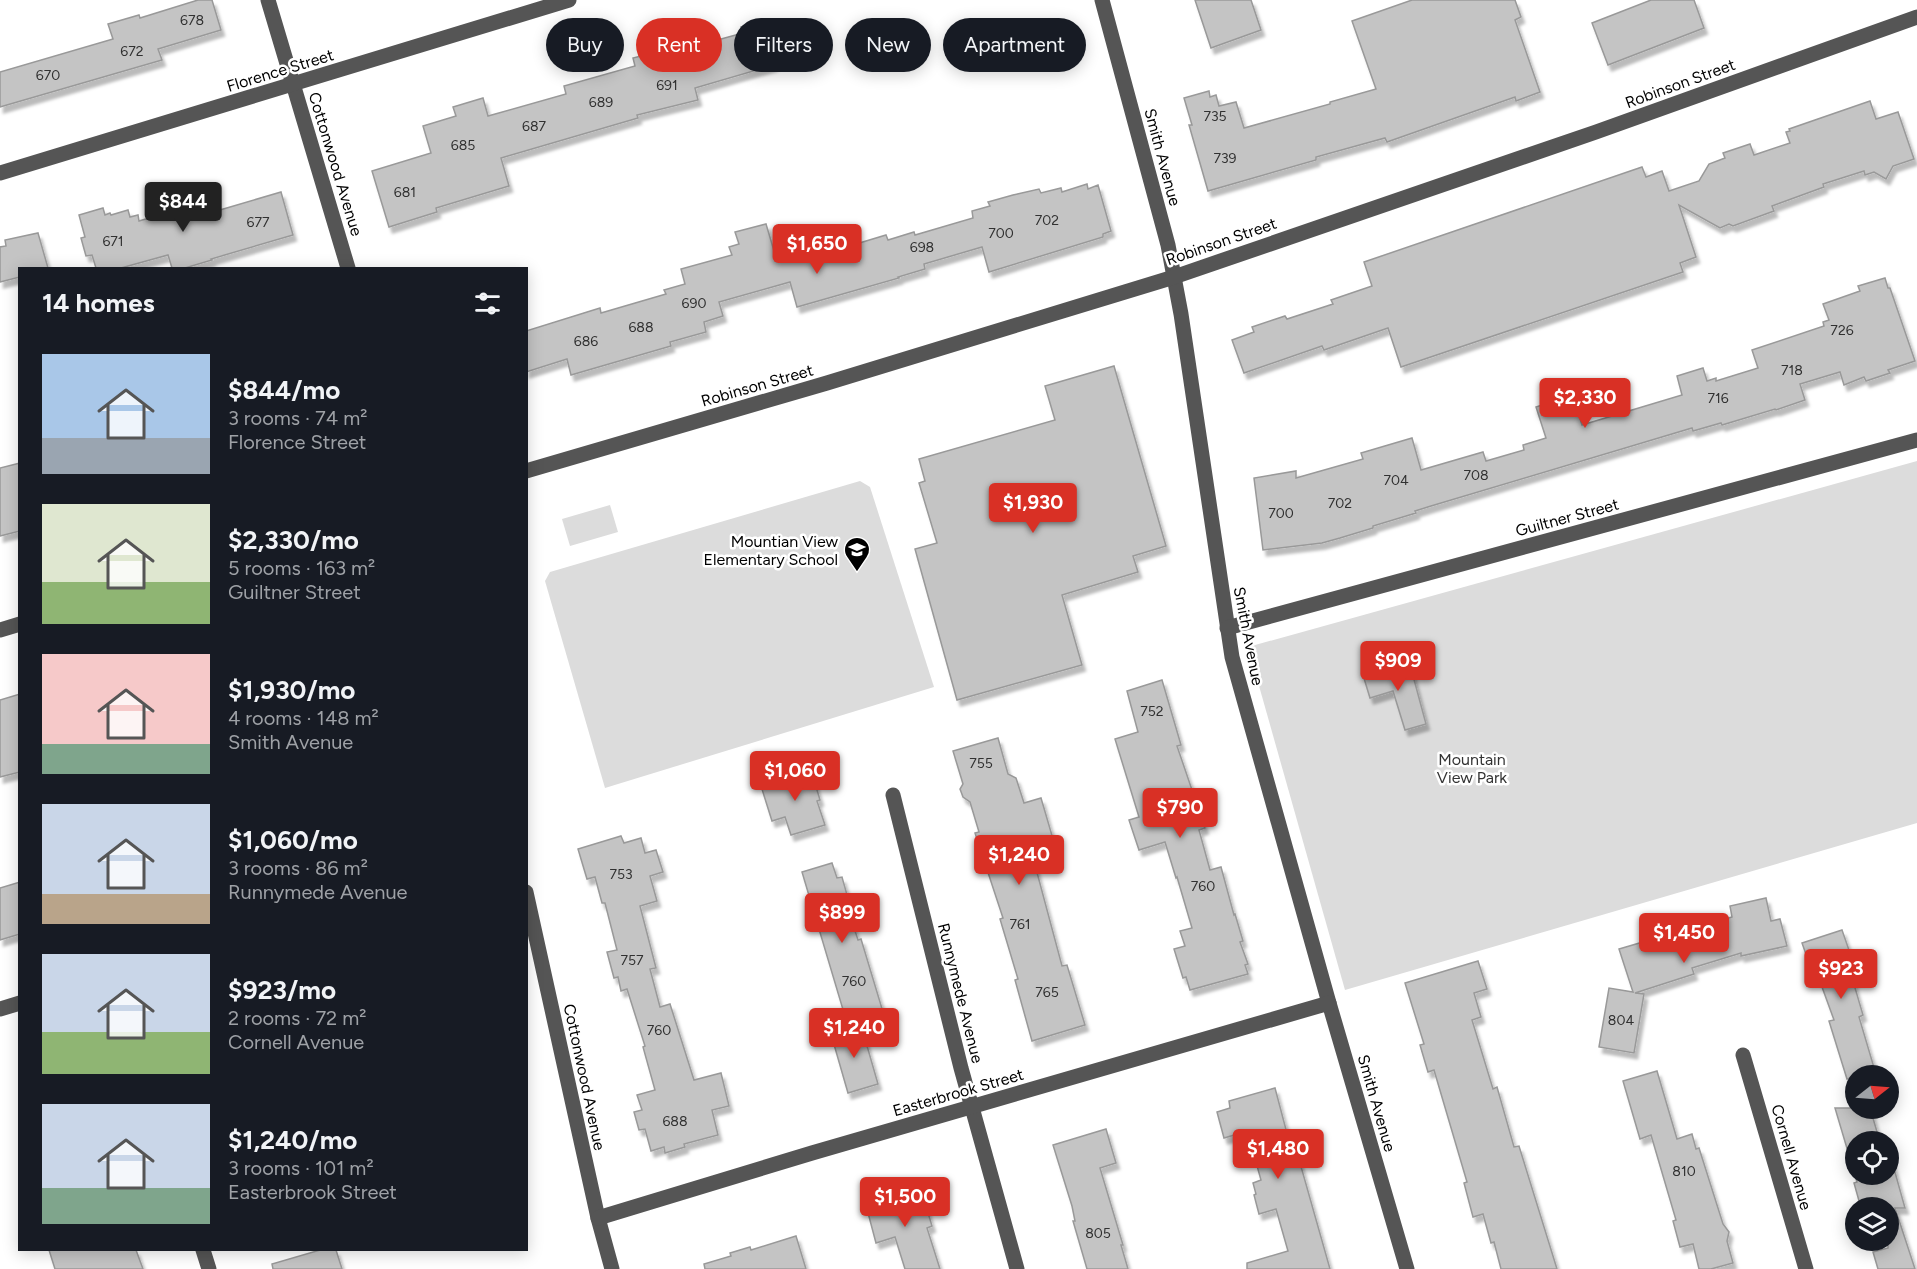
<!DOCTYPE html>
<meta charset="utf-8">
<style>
:root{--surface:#171b24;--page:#242831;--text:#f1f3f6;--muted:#9ea1a6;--accent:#d93025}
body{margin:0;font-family:Figtree,sans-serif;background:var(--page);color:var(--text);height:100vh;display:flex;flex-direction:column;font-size:22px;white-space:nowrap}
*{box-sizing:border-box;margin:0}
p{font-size:20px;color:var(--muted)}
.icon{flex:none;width:33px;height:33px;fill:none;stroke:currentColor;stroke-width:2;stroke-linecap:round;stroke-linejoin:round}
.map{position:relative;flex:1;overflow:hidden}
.sheet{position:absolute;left:18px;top:267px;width:510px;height:984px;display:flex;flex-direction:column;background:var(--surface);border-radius:0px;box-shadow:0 3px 15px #0003}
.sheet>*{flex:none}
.top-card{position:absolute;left:546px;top:18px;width:570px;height:54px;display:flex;gap:12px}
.needle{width:39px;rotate:73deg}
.tools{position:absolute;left:1845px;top:1065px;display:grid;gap:12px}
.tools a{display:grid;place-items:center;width:54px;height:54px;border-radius:50%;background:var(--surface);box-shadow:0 3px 15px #0003;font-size:30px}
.price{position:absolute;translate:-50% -51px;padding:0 14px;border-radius:6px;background:var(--accent);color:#fff;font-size:20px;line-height:39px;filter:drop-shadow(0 2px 3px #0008)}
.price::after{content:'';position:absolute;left:50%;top:36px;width:18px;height:14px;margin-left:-9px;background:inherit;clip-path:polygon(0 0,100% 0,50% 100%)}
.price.active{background:#222;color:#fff}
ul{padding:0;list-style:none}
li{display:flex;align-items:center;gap:18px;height:150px;padding:0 24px}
li span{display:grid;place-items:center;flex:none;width:168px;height:120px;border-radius:0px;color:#555}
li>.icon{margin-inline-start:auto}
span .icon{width:72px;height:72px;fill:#fffc;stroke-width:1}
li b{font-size:26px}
h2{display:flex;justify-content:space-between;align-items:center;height:72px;padding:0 24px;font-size:26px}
.chip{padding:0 21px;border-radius:27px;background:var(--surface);box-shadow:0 3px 15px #0003;font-size:21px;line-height:54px}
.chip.active{background:var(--accent);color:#fff}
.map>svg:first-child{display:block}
</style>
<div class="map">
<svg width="1917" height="1269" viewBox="0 0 1917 1269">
<defs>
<filter id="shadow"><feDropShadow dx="3.5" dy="6" stdDeviation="1.5" flood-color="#0004"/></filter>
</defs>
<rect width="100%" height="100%" fill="#fff"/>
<g fill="#dcdcdc">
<path d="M1917,461V823L1345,990L1248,647Z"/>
<path d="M860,481L870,487L934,687L605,788L545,581L550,572Z"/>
<path d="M610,505L618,532L570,546L562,519Z"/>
</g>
<g fill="#c4c4c4" stroke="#999" stroke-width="1.5" filter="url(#shadow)">
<path d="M198,0H212L221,30L158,49L162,60L0,107V72L113,39L108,24L139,15L140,18Z"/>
<path d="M1195,0H1251L1261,30L1211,48Z"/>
<path d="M1412,0H1515L1521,17L1515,20L1540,92L1516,101L1515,97L1387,142L1385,138L1316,157V160L1208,191L1189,125H1192L1184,98L1209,91L1210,97L1216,95L1219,106L1236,102L1244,128L1330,104V102L1376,89L1352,21Z"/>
<path d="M1651,0H1694L1704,28L1608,65L1592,23Z"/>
<path d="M762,21L774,65L695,88L698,100L637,115L638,118L501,158L509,186L436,208L437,212L389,227L372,171L431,153L423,126L456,116L453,107L483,98L488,116L566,94L564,86L635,66L633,58L665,50L671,71L715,59L710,42L743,33L741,27Z"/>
<path d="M1870,101L1876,119L1898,112L1914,159L1893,166L1886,179L1874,172L1865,175L1864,171L1823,184L1824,187L1772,206L1774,211L1733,226L1729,224L1720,228L1679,205L1696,257L1680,263L1683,272L1401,367L1388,328L1324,350L1322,346L1244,373L1232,340L1254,332L1252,327L1285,316L1287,319L1333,304L1331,300L1372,286L1364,262L1642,167L1646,177L1662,171L1669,191L1699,181L1709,164L1725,158L1723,153L1750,144L1754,155L1790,143L1786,132L1790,131L1789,129Z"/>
<path d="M1087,184L1088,189L1098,185L1111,231L1103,234V237L989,272L982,247L924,264L925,269L898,277L899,278L797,307L790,282L719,302L723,316L704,322L706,332L670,342L671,346L571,375L567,359L526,372V331L600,308L601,313L666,294L664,290L685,284L681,269L732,255L729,247L739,244L735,232L766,224L777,261L822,249L823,254L886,235L888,240L914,232L915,235L973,218L972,211L990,206L988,202L1013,195L1039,189L1041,193L1061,188L1062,192Z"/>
<path d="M281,192L293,235L211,259L212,260L185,268H172L168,255L121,268H96L92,255L86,256L81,238L85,237L79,215L103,208L105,215L110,213L111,215L128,210L130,217L138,215L139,221L209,200L213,212Z"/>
<path d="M38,233L48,268H20V277L0,282V247L6,246L5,240Z"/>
<path d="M1885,278L1888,288H1890L1915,361L1888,370L1890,373L1866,381L1864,377L1844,385L1840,372L1800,384L1805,400L1776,410L1775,409L1722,425L1721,423L1693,431L1692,428L1431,506L1415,511L1416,513L1373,526V528L1340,538L1322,543L1263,550L1254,478L1296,471V478L1363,459L1361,453L1412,438L1421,470L1483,452L1486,461L1524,450L1523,445L1546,438L1536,407L1573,395L1582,425L1682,395L1677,376L1703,368L1707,381L1716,378V381L1758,368L1752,350L1824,326L1823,322L1829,320L1823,304L1860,291L1858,286Z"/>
<path d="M1114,366L1166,546L1133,556L1138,572L1062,595L1082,665L957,700L915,549L937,543L919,483L925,481L919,459L1055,420L1045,386Z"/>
<path d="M20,463V531L0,536V468Z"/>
<path d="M1409,661L1426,724L1405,730L1393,691L1370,698L1363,675Z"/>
<path d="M1162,680L1181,745L1177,746L1205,828L1199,830L1210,870L1221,867L1234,915L1235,914L1243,941L1240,942L1248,964L1245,965L1248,974L1190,990L1186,977L1183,978L1174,949L1185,946L1180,931L1192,928L1177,877L1176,878L1165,842L1139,850L1129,820L1139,817L1115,739L1138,732L1127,691Z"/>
<path d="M20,694V772L0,777V700Z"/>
<path d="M998,738L1008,774L1016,778L1024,803L1041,798L1053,839L1038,843L1044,863L1035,865L1062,966L1067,965L1085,1025L1032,1041L1015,980L1018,979L1000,919L1003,918L975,833L979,832L970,802L963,797L960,789L963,784L953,751Z"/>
<path d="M811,770L820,800L817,801L825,825L791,835L785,817L772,821L761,786Z"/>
<path d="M621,836L624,843L641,838L645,853L656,850L663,872L650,876L657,901L640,906L656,968L650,969L660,1007L670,1004L694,1080L721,1073L729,1106L712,1110L718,1135L684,1144L685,1147L665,1153L664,1147L651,1151L645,1129L639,1130L634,1112L642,1110L637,1095L655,1090L643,1047L645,1046L627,989L621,991L618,977L614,978L607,952L617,950L605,903H602L595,877L587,879L578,849Z"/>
<path d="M832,863L837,878L842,877L849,902L846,903L858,940L861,939L883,1012L847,1023L802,872Z"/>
<path d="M20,882V934L0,940V888Z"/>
<path d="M1766,898L1771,921L1780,919L1787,946L1741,956V953L1692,968L1694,974L1635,993L1644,994L1634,1053L1599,1047L1609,988L1633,992L1619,949L1643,942L1644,944L1732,917L1730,906Z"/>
<path d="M1842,930L1859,979L1853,981L1863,1015L1859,1017L1875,1071L1847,1079L1829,1021L1834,1020L1818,976L1814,977L1802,943Z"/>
<path d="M1478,961L1487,989L1474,993L1481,1017L1472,1020L1493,1089L1497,1087L1514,1147L1519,1146L1557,1269H1501L1494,1242L1491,1243L1483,1214L1473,1217L1464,1183L1467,1182L1434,1070L1428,1072L1420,1045L1424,1044L1405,983Z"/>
<path d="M861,1025L878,1084L848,1093L831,1034Z"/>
<path d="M1657,1071L1677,1139L1692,1134L1696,1149L1699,1148L1723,1224L1729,1232L1727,1241L1733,1263L1711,1269H1699L1693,1244L1680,1247L1673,1221L1676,1220L1651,1135L1640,1139L1623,1081Z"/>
<path d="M1275,1088L1289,1141H1292V1144H1294L1300,1163L1330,1269H1247V1263L1288,1251L1276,1209L1259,1214L1254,1195L1256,1194L1253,1183L1261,1180L1248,1134L1239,1136L1238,1134L1224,1138L1217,1112L1230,1108L1229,1101Z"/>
<path d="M1835,1108H1870L1880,1142H1856V1174H1888V1159L1891,1158L1905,1208H1895L1915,1269H1878L1873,1252L1888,1248V1208H1861L1854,1183L1857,1182Z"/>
<path d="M1106,1129L1116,1163L1100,1168L1123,1245H1121L1128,1269H1087L1073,1221H1075L1072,1206L1053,1145Z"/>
<path d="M903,1190L905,1197L922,1193L932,1226L927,1228L940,1269H905L895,1237L876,1243L867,1209L878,1206L875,1198Z"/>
<path d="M796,1236L806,1269H705L704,1264L731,1256L730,1253L750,1247L751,1250Z"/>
<path d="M49,1250H136L143,1269H55Z"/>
<path d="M320,1250H336L342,1269H273L272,1264Z"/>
</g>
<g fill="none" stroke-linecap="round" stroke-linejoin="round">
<g stroke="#555" stroke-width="15">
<path d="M268,0L348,268"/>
<path d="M1102,0L1168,245L1181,314L1232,657L1329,1003L1407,1269"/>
<path d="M0,173L569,0"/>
<path d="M526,471L827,383L1174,277L1596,132L1917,17"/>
<path d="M1227,628L1917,440"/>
<path d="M0,630L20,624"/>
<path d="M893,795L961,1068L1017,1269"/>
<path d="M526,892L598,1218L612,1269"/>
<path d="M0,1009L20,1003"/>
<path d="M1743,1055L1806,1269"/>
<path d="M598,1218L812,1153L1329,1003"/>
<path d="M203,1250L209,1269"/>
</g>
</g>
<defs>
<symbol id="school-pin" viewBox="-11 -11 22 30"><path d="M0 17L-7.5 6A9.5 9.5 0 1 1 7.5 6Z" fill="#000" stroke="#fff"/><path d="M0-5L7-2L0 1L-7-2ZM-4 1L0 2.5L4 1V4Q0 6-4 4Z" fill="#fff"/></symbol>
</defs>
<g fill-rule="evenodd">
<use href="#school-pin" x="842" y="535" width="30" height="40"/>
</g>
<g text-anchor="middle" stroke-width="5" stroke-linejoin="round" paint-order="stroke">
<g font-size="14" fill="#313131">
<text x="192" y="25">678</text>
<text x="132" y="56">672</text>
<text x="48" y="80">670</text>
<text x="667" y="90">691</text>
<text x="601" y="107">689</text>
<text x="1215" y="121">735</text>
<text x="534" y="131">687</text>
<text x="463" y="150">685</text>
<text x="1225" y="163">739</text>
<text x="405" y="197">681</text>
<text x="1047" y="225">702</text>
<text x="258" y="227">677</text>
<text x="1001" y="238">700</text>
<text x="113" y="246">671</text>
<text x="922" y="252">698</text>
<text x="694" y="308">690</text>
<text x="641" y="332">688</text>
<text x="1842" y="335">726</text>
<text x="586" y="346">686</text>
<text x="1792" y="375">718</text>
<text x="1718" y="403">716</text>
<text x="1476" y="480">708</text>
<text x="1396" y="485">704</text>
<text x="1340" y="508">702</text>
<text x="1281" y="518">700</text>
<text x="1152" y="716">752</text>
<text x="981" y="768">755</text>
<text x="621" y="879">753</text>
<text x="1203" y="891">760</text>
<text x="1020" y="929">761</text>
<text x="632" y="965">757</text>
<text x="854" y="986">760</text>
<text x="1047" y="997">765</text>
<text x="1621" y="1025">804</text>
<text x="659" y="1035">760</text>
<text x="675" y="1126">688</text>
<text x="1684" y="1176">810</text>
<text x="1098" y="1238">805</text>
</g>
<g font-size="16" fill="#000" stroke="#fff">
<text transform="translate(280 70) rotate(-17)" y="6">Florence Street</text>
<text transform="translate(1680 83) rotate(-20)" y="6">Robinson Street</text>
<text transform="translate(1163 157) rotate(75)" y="6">Smith Avenue</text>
<text transform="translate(336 164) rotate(73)" y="6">Cottonwood Avenue</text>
<text transform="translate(1221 241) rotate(-19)" y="6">Robinson Street</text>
<text transform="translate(757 385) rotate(-16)" y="6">Robinson Street</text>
<text transform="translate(1567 517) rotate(-15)" y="6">Guiltner Street</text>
<text transform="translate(1249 636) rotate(79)" y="6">Smith Avenue</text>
<text transform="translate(961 993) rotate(76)" y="6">Runnymede Avenue</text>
<text transform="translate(585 1077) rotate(78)" y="6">Cottonwood Avenue</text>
<text transform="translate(958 1092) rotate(-16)" y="6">Easterbrook Street</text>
<text transform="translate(1377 1103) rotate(74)" y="6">Smith Avenue</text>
<text transform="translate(1792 1157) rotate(74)" y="6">Cornell Avenue</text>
</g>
<g font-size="16" fill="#000" stroke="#fff" text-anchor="end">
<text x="838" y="547">Mountian View<tspan x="838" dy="18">Elementary School</tspan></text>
</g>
<g font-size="16" fill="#333" stroke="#fff">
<text x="1472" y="765">Mountain<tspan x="1472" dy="18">View Park</tspan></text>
</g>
</g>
</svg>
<div class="tools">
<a><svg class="needle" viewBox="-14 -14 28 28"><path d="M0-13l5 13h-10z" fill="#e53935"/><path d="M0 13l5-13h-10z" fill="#9ea1a6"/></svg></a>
<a><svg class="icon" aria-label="locate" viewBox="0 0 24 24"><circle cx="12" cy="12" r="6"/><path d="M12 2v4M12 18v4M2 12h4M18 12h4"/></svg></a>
<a><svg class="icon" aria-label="layers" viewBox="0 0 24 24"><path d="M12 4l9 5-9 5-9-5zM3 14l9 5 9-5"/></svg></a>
</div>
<b class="price active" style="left:183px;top:233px">$844</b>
<b class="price" style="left:817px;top:275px">$1,650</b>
<b class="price" style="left:1585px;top:429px">$2,330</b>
<b class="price" style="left:1033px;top:534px">$1,930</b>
<b class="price" style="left:1398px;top:692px">$909</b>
<b class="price" style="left:795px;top:802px">$1,060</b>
<b class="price" style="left:1180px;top:839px">$790</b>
<b class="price" style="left:1019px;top:886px">$1,240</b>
<b class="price" style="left:842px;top:944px">$899</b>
<b class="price" style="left:1684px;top:964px">$1,450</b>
<b class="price" style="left:1841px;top:1000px">$923</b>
<b class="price" style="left:854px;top:1059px">$1,240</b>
<b class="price" style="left:1278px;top:1180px">$1,480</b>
<b class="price" style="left:905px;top:1228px">$1,500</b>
<div class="top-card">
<a class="chip">Buy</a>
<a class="chip active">Rent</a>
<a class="chip">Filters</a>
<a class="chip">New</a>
<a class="chip">Apartment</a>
</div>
<section class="sheet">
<h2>14 homes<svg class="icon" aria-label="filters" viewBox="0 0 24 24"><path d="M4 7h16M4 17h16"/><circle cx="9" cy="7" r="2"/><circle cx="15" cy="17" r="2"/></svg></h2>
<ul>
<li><span style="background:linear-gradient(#a9c7e8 70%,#9aa5b1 0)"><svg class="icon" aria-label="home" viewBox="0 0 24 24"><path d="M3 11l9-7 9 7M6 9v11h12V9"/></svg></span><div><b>$844/mo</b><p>3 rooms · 74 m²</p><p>Florence Street</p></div></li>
<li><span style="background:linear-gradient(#dfe7d0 65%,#8fb573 0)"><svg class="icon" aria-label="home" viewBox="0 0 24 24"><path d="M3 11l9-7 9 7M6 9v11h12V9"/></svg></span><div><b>$2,330/mo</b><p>5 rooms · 163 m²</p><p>Guiltner Street</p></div></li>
<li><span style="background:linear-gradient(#f6c9c9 75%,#7fa58c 0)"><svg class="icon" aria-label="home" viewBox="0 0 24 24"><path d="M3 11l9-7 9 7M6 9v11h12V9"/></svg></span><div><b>$1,930/mo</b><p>4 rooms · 148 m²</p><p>Smith Avenue</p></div></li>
<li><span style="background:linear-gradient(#c9d6e8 75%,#b9a48a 0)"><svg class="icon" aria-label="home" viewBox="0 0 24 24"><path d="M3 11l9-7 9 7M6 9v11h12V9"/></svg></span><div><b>$1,060/mo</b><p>3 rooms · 86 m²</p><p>Runnymede Avenue</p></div></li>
<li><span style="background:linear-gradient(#c9d6e8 65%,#8fb573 0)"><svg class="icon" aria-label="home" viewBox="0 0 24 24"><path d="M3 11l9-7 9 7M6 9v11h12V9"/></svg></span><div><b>$923/mo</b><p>2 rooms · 72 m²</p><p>Cornell Avenue</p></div></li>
<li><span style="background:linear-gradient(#c9d6e8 70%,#7fa58c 0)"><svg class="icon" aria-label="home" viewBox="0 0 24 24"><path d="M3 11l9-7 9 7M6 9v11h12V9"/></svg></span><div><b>$1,240/mo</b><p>3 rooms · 101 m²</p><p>Easterbrook Street</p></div></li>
</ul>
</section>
</div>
